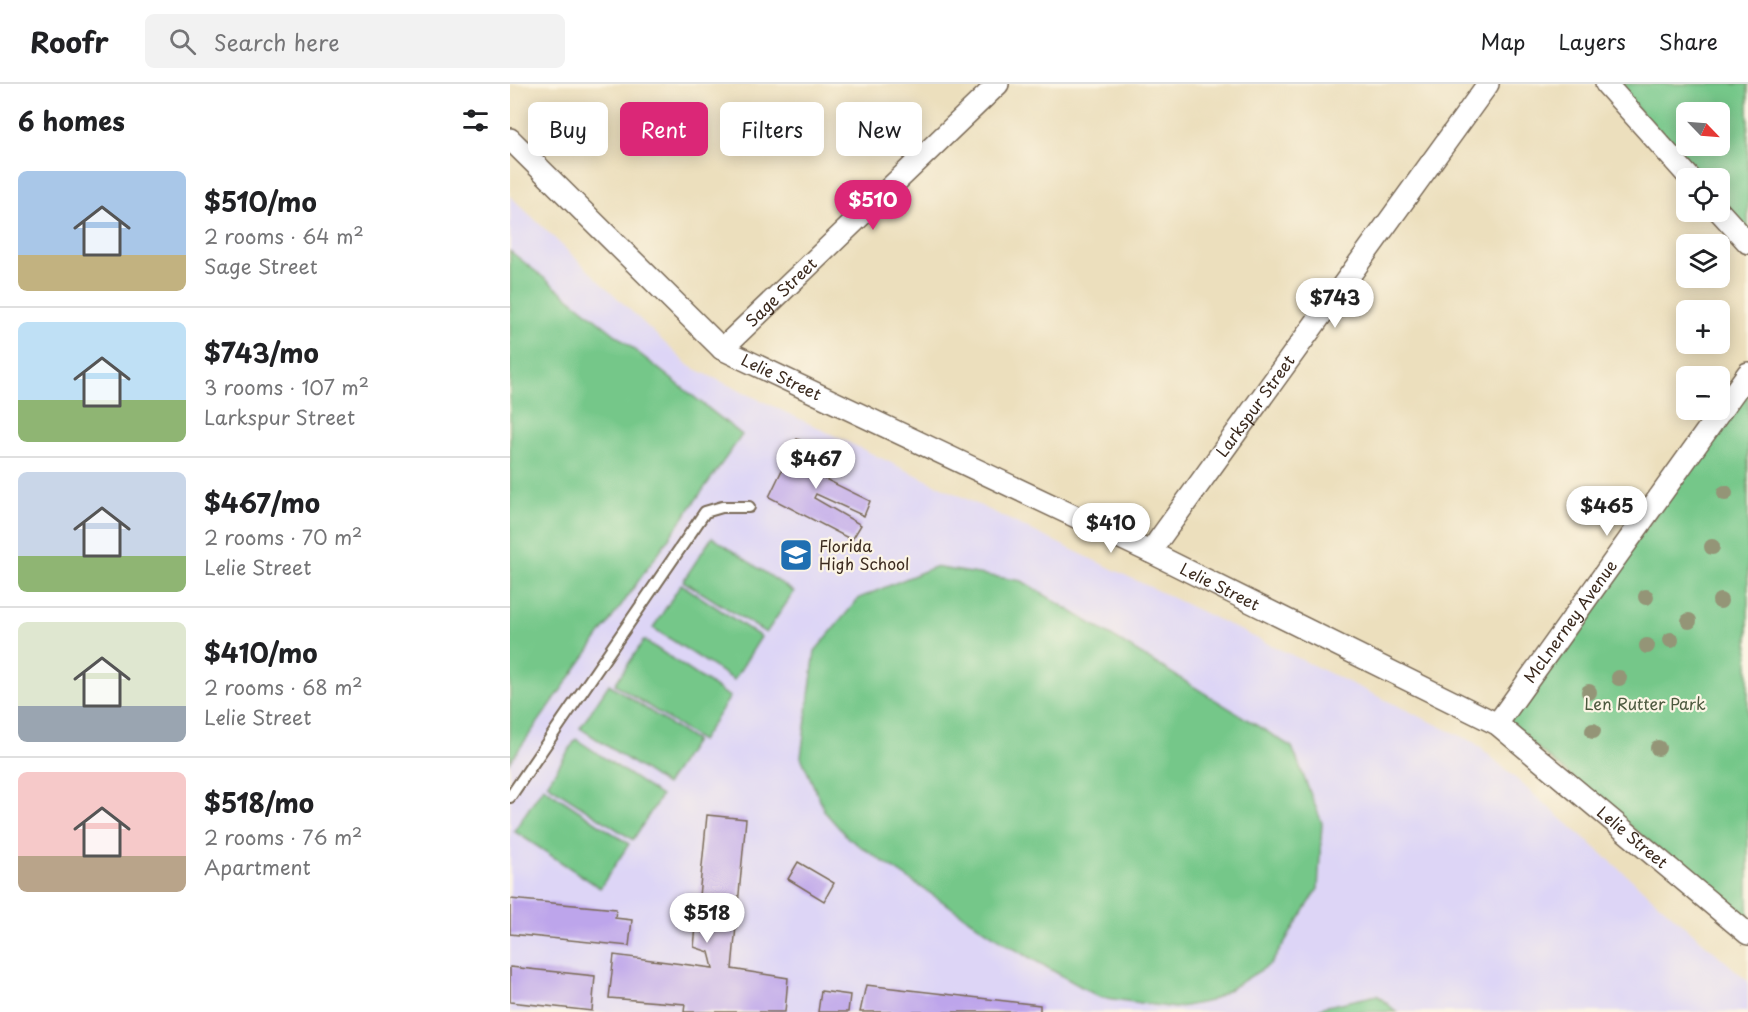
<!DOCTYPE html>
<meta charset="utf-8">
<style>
:root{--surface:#fff;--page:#f2f2f2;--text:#202124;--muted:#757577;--line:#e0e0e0;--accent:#db2777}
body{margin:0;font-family:"Playpen Sans",sans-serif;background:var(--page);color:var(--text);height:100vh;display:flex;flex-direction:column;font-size:22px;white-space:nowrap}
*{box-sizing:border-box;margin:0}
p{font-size:20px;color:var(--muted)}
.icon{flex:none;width:33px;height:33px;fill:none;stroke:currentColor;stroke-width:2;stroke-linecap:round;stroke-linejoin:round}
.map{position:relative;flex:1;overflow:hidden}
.drawer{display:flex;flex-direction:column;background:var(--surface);width:510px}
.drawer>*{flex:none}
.banner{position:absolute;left:18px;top:18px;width:570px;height:54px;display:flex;gap:12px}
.needle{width:39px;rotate:115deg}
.controls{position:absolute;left:1166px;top:18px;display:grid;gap:12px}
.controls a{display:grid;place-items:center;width:54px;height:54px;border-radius:9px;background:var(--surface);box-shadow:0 3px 15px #0003;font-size:30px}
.price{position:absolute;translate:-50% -51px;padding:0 14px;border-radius:21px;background:#fff;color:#222;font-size:20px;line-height:39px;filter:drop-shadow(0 2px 3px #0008)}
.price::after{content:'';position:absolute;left:50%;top:36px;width:18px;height:14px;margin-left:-9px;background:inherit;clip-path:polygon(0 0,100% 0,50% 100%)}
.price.current{background:var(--accent);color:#fff}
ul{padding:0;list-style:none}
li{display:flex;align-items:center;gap:18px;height:150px;padding:0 18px}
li+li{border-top:2px solid var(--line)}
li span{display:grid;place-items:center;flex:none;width:168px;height:120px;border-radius:9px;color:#555}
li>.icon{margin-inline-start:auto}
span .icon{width:72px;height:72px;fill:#fffc;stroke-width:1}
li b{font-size:26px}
h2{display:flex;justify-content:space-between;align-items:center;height:72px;padding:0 18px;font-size:26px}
.tag{padding:0 21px;border-radius:9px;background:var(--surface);box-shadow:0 3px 15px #0003;font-size:21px;line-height:54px}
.tag.current{background:var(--accent);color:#fff}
header{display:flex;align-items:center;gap:36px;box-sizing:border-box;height:84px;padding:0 30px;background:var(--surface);border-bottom:2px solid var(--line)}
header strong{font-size:28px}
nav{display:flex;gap:33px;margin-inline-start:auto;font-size:21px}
.search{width:420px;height:54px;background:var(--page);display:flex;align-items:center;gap:15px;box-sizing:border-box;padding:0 21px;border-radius:9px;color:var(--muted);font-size:22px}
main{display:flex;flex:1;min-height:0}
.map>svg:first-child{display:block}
</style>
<header>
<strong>Roofr</strong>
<div class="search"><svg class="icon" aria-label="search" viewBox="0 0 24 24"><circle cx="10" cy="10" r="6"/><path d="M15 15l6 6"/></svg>Search here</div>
<nav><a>Map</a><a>Layers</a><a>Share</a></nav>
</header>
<main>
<section class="drawer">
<h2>6 homes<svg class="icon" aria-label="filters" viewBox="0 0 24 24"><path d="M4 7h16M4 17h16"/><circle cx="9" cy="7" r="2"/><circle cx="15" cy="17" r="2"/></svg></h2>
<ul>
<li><span style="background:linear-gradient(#a9c7e8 70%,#c2b280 0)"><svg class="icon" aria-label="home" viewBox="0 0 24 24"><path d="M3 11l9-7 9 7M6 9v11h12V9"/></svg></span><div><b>$510/mo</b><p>2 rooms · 64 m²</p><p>Sage Street</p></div></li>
<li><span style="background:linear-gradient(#bfe0f5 65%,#8fb573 0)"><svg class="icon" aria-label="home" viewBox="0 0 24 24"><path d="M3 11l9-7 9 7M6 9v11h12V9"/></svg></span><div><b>$743/mo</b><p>3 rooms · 107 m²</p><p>Larkspur Street</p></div></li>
<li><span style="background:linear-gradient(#c9d6e8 70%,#8fb573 0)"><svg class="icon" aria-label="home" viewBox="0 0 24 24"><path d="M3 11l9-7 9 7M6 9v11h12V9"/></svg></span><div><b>$467/mo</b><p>2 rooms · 70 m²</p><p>Lelie Street</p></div></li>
<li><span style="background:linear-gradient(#dfe7d0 70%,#9aa5b1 0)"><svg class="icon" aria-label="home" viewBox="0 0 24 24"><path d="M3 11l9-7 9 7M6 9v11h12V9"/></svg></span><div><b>$410/mo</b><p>2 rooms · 68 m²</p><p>Lelie Street</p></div></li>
<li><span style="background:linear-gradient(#f6c9c9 70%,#b9a48a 0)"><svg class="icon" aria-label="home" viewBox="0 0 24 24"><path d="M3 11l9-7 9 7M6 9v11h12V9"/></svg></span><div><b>$518/mo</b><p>2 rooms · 76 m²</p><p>Apartment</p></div></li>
</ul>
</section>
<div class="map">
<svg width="1238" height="928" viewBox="0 0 1238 928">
<rect width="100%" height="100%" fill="#fcf5e5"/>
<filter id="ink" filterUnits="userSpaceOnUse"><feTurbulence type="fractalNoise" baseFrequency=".0167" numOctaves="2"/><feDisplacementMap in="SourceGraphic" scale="12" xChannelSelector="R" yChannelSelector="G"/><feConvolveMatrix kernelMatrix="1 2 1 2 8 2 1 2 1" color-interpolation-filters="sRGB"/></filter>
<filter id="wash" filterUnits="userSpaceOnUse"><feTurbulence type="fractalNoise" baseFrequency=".008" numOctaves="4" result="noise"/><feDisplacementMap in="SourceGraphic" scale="24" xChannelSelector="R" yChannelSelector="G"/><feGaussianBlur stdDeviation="1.35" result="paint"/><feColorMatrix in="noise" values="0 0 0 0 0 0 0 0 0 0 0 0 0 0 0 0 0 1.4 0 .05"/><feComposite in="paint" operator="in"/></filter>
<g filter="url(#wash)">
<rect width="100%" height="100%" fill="#ecdfbd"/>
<path fill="#ddd5f6" d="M0,112L179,282L965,659L1238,897V928H0Z"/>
<g fill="#75c789" stroke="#587854" stroke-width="1.5" fill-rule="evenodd">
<path d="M1105,0H1238V148L1209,116V94H1190ZM1176,28H1209V62H1176Z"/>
<path d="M0,167L232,351L0,678Z"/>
<path d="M1238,302V841L996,638Z"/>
<path d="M202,453L284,508L256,549L173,497Z"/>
<path d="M424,483L512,497L782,663L812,739L808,805L761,880L700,917L665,924L589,913L496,860L338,754L315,728L291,673L305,567L349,514Z"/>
<path d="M171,500L251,553L224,596L143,544Z"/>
<path d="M134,556L220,613L191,657L105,600Z"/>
<path d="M99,600L185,657L156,701L70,644Z"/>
<path d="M66,655L151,712L123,756L37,700Z"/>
<path d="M33,703L119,760L90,804L4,747Z"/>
<path d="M867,911L887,928H804L813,923Z"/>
</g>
<g id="blocks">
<g fill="#bda5eb">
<path d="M287,355L323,371L313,394L360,417L354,432L306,410L304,414L351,441L342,456L259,413Z"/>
<path d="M197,731L236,735L222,885L278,894L275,928H174L175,920L99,914L104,871L203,884L199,868L184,863Z"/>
<path d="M288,778L324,799L314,817L278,795Z"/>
<path d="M0,815L106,825L105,834L122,836L119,862L0,850Z"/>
<path d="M0,883L85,892L82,927L0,918Z"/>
<path d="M356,901L530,921V928H350Z"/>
<path d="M311,907L340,911L338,928H308Z"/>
</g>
</g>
</g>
<g filter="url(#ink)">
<use href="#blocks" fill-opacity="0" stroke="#796956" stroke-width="1.5"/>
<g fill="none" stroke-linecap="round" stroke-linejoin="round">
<defs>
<path id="service" d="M0,713L195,428L212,423H239"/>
<g id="minor">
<path d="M1096,0L1180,94"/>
<path id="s1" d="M0,55L212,265L640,468L987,640L1238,850"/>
<path d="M1209,127L1238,159"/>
<path id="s2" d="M212,265L488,0"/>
<path id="s3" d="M640,468L978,0"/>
<path id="s4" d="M987,640L1238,289"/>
</g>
</defs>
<use href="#service" stroke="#796956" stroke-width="14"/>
<use href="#minor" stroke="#796956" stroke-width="24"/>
<use href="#service" stroke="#fff" stroke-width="10"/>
<use href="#minor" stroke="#fff" stroke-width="21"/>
</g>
<g fill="#949577">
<circle cx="1215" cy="409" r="8"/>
<circle cx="1202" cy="463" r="8"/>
<circle cx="1136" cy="513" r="8"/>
<circle cx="1210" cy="517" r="8"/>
<circle cx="1179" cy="537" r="8"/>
<circle cx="1161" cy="556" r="8"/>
<circle cx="1137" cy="562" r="8"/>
<circle cx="1109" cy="594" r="8"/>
<circle cx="1079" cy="608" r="8"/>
<circle cx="1083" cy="647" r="8"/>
<circle cx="1148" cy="664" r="8"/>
</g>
</g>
<defs>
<symbol id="school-square" viewBox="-11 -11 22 22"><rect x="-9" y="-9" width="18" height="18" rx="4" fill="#1f6fb2" stroke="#fcf5e5"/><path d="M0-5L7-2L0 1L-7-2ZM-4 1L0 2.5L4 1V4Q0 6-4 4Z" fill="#fff"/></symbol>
</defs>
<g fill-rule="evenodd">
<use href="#school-square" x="267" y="452" width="38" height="38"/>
</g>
<g text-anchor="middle" stroke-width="4.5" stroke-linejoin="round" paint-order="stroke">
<g font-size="16" fill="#3b2a1e" stroke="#fcf5e5">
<text dy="6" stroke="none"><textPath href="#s2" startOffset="82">Sage Street</textPath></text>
<text dy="6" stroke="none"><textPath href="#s1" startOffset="364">Lelie Street</textPath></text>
<text dy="6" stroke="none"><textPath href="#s3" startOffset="180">Larkspur Street</textPath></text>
<text dy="6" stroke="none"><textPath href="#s1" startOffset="850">Lelie Street</textPath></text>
<text dy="6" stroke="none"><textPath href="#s4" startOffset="126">McLnerney Avenue</textPath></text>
<text dy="6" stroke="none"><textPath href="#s1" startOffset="1336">Lelie Street</textPath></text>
</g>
<g font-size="16" fill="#3b2a1e" stroke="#fcf5e5" text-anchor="start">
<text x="309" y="468">Florida<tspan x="309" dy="18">High School</tspan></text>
</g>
<g font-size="16" fill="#4c593e" stroke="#fcf5e5">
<text x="1135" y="626">Len Rutter Park</text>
</g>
</g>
</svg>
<div class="controls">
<a><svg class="needle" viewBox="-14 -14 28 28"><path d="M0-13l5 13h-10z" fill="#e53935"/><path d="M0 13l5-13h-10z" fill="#757577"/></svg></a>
<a><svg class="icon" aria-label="locate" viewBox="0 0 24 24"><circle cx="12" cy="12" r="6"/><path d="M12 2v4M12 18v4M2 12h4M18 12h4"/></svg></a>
<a><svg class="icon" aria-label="layers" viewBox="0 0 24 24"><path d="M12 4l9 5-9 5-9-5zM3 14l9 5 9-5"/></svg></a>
<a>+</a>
<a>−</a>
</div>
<b class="price current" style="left:363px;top:147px">$510</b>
<b class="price" style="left:825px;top:245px">$743</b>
<b class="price" style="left:306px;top:406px">$467</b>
<b class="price" style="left:1097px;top:453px">$465</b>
<b class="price" style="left:601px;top:470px">$410</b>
<b class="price" style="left:197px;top:860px">$518</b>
<div class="banner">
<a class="tag">Buy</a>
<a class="tag current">Rent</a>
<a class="tag">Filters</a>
<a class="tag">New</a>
</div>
</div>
</main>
